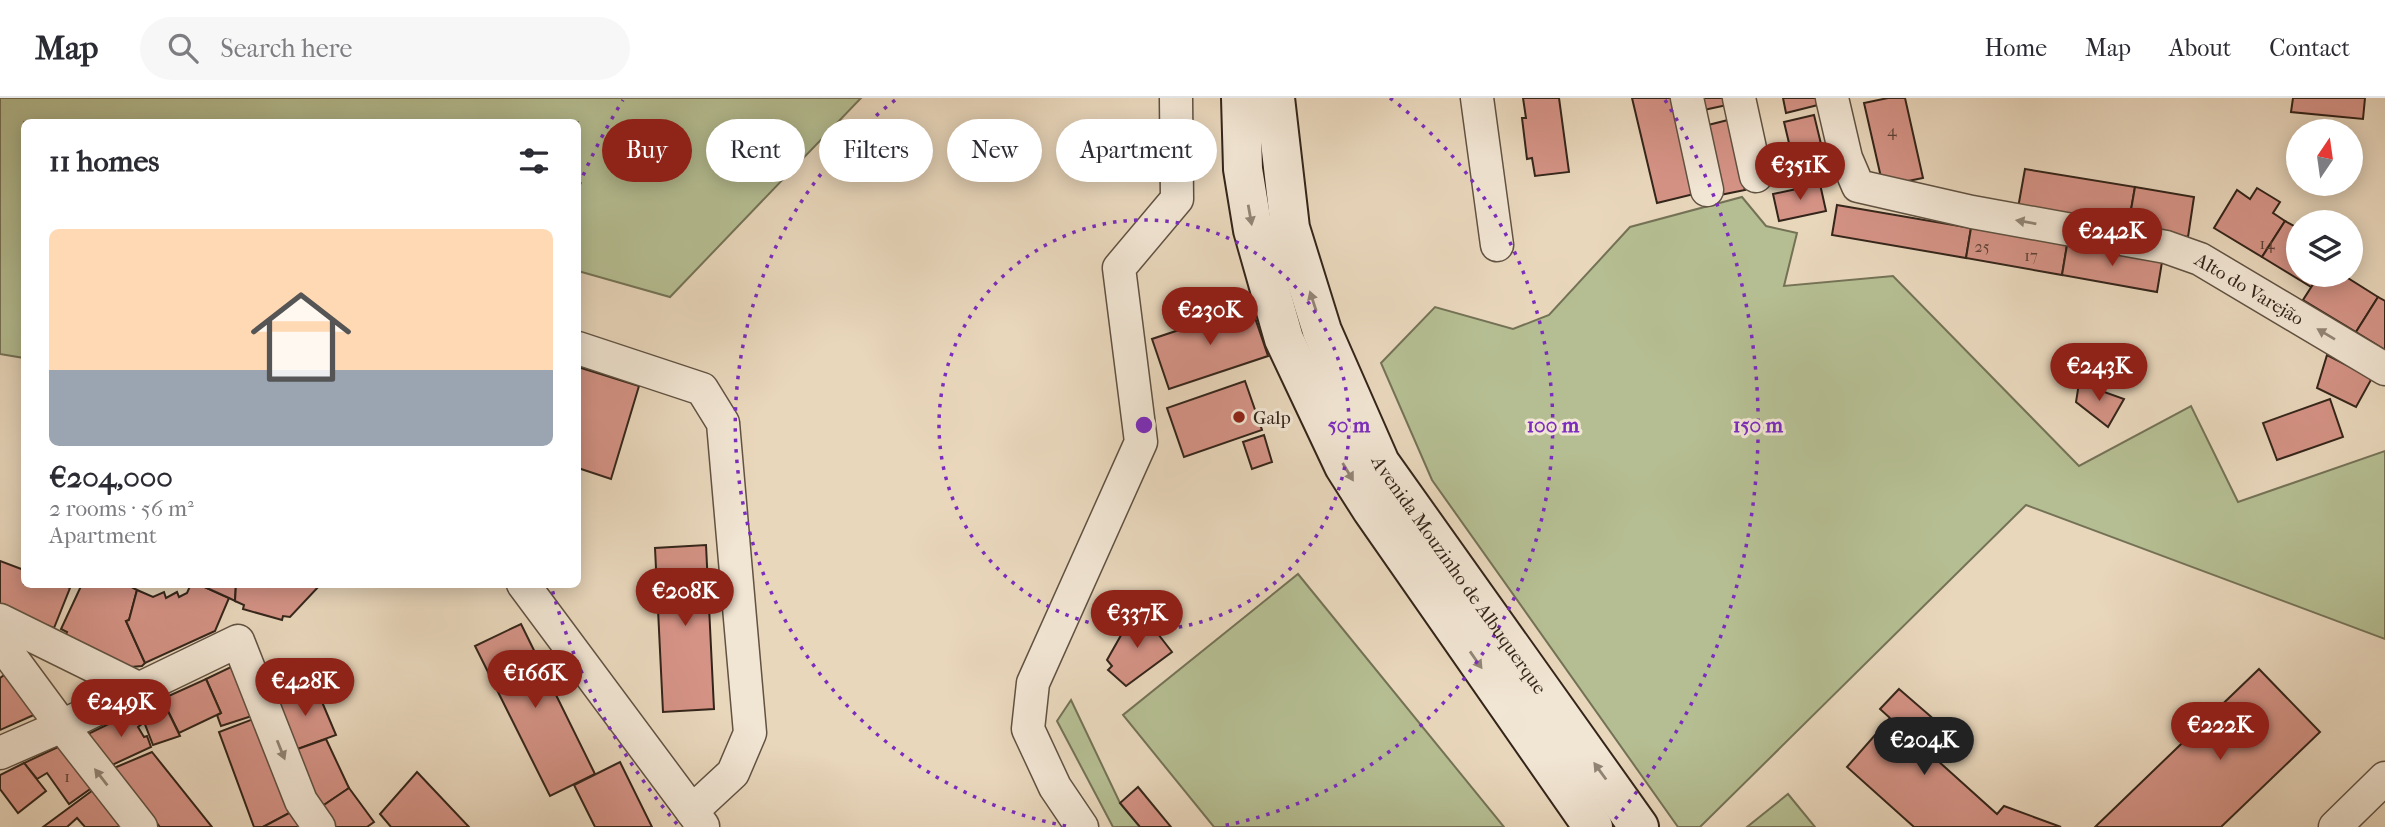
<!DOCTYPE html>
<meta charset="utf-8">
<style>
:root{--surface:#fff;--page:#f7f7f7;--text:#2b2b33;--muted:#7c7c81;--line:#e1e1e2;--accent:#8f2418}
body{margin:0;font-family:"IM FELL French Canon",serif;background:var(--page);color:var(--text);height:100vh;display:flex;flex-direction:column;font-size:26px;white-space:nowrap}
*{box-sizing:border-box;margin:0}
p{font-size:23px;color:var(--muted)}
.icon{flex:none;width:38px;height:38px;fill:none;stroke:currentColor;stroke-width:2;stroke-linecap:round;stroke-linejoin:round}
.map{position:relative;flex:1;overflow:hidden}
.details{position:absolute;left:21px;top:21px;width:560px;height:469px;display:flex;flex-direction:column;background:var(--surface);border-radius:10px;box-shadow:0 4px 18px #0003}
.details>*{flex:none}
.guide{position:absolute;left:602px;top:21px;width:665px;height:63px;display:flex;gap:14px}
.needle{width:46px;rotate:13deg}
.controls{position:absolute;left:2286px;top:21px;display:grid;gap:14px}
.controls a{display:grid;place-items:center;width:77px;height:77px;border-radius:50%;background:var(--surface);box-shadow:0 4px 18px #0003;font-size:35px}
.price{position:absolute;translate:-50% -60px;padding:0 16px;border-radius:24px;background:var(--accent);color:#fff;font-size:23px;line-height:46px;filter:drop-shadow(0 2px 4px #0008)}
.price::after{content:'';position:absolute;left:50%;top:42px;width:21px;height:16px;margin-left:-10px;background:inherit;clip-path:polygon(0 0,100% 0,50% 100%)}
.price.selected{background:#222;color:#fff}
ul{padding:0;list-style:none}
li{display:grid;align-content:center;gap:14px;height:371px;padding:0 28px}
li span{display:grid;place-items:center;height:217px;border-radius:10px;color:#555}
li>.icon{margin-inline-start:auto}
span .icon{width:126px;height:126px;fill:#fffc;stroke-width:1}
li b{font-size:30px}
h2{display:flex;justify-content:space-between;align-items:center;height:84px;padding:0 28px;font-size:30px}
.tag{padding:0 24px;border-radius:32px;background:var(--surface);box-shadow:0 4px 18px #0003;font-size:24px;line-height:63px}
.tag.selected{background:var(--accent);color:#fff}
header{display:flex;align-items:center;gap:42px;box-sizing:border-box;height:98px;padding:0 35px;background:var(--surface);border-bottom:2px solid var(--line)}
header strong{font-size:33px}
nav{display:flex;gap:38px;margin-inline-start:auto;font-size:24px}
.search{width:490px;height:63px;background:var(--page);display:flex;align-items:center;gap:18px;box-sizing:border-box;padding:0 24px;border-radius:38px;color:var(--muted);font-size:26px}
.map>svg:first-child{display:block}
</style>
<header>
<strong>Map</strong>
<div class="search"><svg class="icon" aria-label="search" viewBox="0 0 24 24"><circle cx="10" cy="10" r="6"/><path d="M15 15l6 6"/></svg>Search here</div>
<nav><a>Home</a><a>Map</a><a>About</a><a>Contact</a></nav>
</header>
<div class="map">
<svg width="2385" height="729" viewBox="0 0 2385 729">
<rect width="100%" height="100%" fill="#e9d7bc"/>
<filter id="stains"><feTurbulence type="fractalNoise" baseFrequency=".00286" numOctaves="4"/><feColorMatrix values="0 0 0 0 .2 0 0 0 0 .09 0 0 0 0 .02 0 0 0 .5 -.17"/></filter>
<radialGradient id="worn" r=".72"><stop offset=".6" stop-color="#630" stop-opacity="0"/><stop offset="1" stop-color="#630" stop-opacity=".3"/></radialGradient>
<g fill="#b5be92" stroke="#747256" stroke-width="2">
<path d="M0,0H861L670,199L578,173V24H24V260L0,256Z"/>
<path d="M1742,99L1766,128L1797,135L1784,188L1893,178L2079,368L2191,308L2238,404L2385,353V541L2026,407L1700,729H1678L1432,382L1381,265L1435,209L1513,231L1549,217L1630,129Z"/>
<path d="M1298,476L1504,729H1214L1123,617Z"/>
<path d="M1071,602L1120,705L1140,729H1113L1057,623Z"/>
<path d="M1788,696L1815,729H1747Z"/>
</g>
<g fill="#d59386" stroke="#34251a" stroke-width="2">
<path d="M1523,0H1559L1569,74L1535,78L1532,60L1527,61L1522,20H1526Z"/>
<path d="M1632,0H1672L1694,96L1657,105Z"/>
<path d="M1696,0H1725L1727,7L1699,13Z"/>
<path d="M1783,0H1816L1818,7L1786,15Z"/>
<path d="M1888,0H1905L1923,80L1883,88L1864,5Z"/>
<path d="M2293,0H2365L2363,21L2291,14Z"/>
<path d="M1814,17L1828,75L1798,83L1784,24Z"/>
<path d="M1728,22L1745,92L1720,97L1704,28Z"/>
<path d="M2025,71L2135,89L2128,129L2018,110Z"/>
<path d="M1820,86L1826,113L1779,123L1773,96Z"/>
<path d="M2135,89L2194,99L2188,139L2128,129Z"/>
<path d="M2257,90L2280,104L2273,115L2285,123L2262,159L2214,130L2237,92L2250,101Z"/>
<path d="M1837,107L1971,130L1966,160L1832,137Z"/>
<path d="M2285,123L2298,130V177H2319L2311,189L2262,159Z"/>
<path d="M1971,130L2067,147L2062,177L1966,160Z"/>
<path d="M2067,147L2162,164L2157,194L2062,177Z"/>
<path d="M2319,177H2343L2378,199L2356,234L2303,202Z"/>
<path d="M2378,199L2385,203V252L2356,234Z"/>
<path d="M1251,208L1268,258L1169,291L1152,241Z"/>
<path d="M2087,248L2113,258L2101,292L2079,285Z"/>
<path d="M2327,257L2372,280L2356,309L2317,290Z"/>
<path d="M578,269L639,288L611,381L578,370Z"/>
<path d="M1245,283L1262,332L1184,359L1167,310Z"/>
<path d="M2079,285L2124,301L2108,329L2076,304Z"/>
<path d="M2330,301L2343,339L2277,362L2263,325Z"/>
<path d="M1264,337L1272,364L1252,371L1243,344Z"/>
<path d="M706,447L714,611L663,614L655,450Z"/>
<path d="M0,463L24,472V486H61L70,490L54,530L0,509Z"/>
<path d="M82,486H126L137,492L129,522L126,523L145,565L142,568L131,569L65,539L67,534L61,531Z"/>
<path d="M191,486H198L229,500L215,533L145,565L126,523L129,522L137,492L153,499L164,494L166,500L177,494L179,499L187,495Z"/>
<path d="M198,486H236L235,503L229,500Z"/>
<path d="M236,486H321L290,519L283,518L282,522L243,511L244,507L235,503Z"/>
<path d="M1137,509L1172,554L1126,588L1108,572L1112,568L1107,562Z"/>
<path d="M521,526L595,676L550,698L475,548Z"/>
<path d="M235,567L255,617L221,628L217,617L221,615L206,581Z"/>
<path d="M2259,571L2320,634L2221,729H2095Z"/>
<path d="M7,575L36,616L0,632V580Z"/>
<path d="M206,581L221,615L179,635L162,601Z"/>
<path d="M314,585L336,637L292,653L275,604Z"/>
<path d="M1899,591L1936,623L1917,644L1997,716L2004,708L2061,729H1914L1847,669L1890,620L1880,611Z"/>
<path d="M162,601L180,638L153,647L139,611Z"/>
<path d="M135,613L142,626L138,629L144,639L147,638L151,649L112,667L89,637L90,635Z"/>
<path d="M256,620L293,713L263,729H254L219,634Z"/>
<path d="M326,641L349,690L318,711L292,653Z"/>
<path d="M60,648L93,689L69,706L47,675L37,681L24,665Z"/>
<path d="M152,654L212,729H160L114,670Z"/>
<path d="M620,664L652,729H595L574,687Z"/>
<path d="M24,665L46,693L18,715L0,691V677Z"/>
<path d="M417,674L469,729H391L380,716Z"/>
<path d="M1138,689L1171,729H1140L1120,705Z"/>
<path d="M349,690L374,724L367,729H333L318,711Z"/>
<path d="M93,692L123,729H85L77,720L67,729H43Z"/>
<path d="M293,713L304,729H263Z"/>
</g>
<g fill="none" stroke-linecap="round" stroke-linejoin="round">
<defs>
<g id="minor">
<path d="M1477,0L1497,147"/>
<path d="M1687,0L1707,92"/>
<path d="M1739,0L1756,78"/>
<path id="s1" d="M1832,0L1846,60L1858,88L1972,114L2166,149L2200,161L2385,271"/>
<path d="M578,250L702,291L723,325L750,635L733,675L692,713"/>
<path d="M523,486L703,728"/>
<path d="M0,522L140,591"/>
<path d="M0,544L62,628L141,729"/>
<path d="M0,655L62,628L238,543L301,703L319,729"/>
<path d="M1082,729L1055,689L1028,631L1033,585L1141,344L1119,170L1177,101L1176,0"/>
<path d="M2335,729L2385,680"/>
</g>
<g id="secondary">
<path d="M1241,0L1243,71L1253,132L1284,241L1344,368L1372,412L1593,729"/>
<path id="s2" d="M1275,0L1290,130L1322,233L1380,365L1639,729"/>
</g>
</defs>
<use href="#minor" stroke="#615242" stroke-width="35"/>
<use href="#secondary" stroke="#34251a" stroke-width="42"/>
<use href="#minor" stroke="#f1e5d3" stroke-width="32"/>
<use href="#secondary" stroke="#f1e5d3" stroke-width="38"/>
</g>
<defs><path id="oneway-solid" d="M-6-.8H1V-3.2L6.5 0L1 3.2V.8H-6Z" transform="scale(1.75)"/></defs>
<g fill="#928576">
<use href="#oneway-solid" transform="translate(1250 117) rotate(80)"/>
<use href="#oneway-solid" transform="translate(2026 124) rotate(-170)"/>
<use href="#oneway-solid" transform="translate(1313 203) rotate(-108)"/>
<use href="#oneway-solid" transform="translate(2326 236) rotate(-149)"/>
<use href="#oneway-solid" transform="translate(1348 374) rotate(59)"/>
<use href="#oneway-solid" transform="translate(1476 562) rotate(55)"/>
<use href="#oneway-solid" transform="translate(281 652) rotate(68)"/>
<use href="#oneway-solid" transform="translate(1600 673) rotate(-126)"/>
<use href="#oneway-solid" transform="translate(101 679) rotate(-128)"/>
</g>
<g fill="none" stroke="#7b2cbf" stroke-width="3.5" stroke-dasharray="3.5 7">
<circle cx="1144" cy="327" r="205"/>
<path d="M1066 728A409 409 0 0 1 898 0M1390 0A409 409 0 0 1 1222 728"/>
<path d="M677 726A614 614 0 0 1 552 491M579 87A614 614 0 0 1 623 2M1665 2A614 614 0 0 1 1611 726"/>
</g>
<circle fill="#8f2418" stroke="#f1e5d3" stroke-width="2.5" cx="1239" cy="319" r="7"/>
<g text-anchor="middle" stroke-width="6" stroke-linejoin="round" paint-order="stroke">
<g font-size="16" fill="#5c4035">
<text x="1892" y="38">4</text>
<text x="2267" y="151">14</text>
<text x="1982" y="154">25</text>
<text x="2031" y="163">17</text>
<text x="67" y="684">1</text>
</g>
<g font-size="19" fill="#34251a" stroke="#f1e5d3">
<text dy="7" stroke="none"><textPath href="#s1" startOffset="500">Alto do Varejão</textPath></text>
<text dy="7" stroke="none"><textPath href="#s2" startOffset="520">Avenida Mouzinho de Albuquerque</textPath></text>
</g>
<g font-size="19" fill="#34251a" stroke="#f1e5d3" text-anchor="start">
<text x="1253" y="326">Galp</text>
</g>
</g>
<circle cx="1144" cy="327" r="10" fill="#7b2cbf" stroke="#f1e5d3" stroke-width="3.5"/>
<g font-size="21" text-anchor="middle" font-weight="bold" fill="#7b2cbf" stroke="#f1e5d3" stroke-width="6" stroke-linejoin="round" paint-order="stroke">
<text x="1349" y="334">50 m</text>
<text x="1553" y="334">100 m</text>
<text x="1758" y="334">150 m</text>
</g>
<rect width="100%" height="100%" filter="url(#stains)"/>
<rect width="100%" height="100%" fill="url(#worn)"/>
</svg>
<div class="controls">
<a><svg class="needle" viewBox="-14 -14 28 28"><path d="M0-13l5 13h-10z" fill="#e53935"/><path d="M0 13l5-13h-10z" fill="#7c7c81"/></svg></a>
<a><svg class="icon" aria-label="layers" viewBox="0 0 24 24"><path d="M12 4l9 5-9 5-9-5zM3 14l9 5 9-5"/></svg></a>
</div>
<b class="price" style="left:1800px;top:104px">€351K</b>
<b class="price" style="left:2112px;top:170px">€242K</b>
<b class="price" style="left:1210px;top:249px">€230K</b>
<b class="price" style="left:2099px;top:305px">€243K</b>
<b class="price" style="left:685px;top:530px">€208K</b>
<b class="price" style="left:1137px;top:552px">€337K</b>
<b class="price" style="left:535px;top:612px">€166K</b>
<b class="price" style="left:305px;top:620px">€428K</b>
<b class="price" style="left:121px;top:641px">€249K</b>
<b class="price" style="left:2220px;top:664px">€222K</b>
<b class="price selected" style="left:1924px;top:679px">€204K</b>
<div class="guide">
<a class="tag selected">Buy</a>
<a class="tag">Rent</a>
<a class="tag">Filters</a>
<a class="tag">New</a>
<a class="tag">Apartment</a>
</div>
<section class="details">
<h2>11 homes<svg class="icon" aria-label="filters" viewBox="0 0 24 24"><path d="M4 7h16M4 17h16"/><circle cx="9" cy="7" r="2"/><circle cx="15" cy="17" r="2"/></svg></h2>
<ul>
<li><span style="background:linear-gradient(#ffd9b3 65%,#9aa5b1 0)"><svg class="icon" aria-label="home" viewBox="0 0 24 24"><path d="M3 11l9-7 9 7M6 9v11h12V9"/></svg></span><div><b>€204,000</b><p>2 rooms · 56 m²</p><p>Apartment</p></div></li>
</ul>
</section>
</div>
